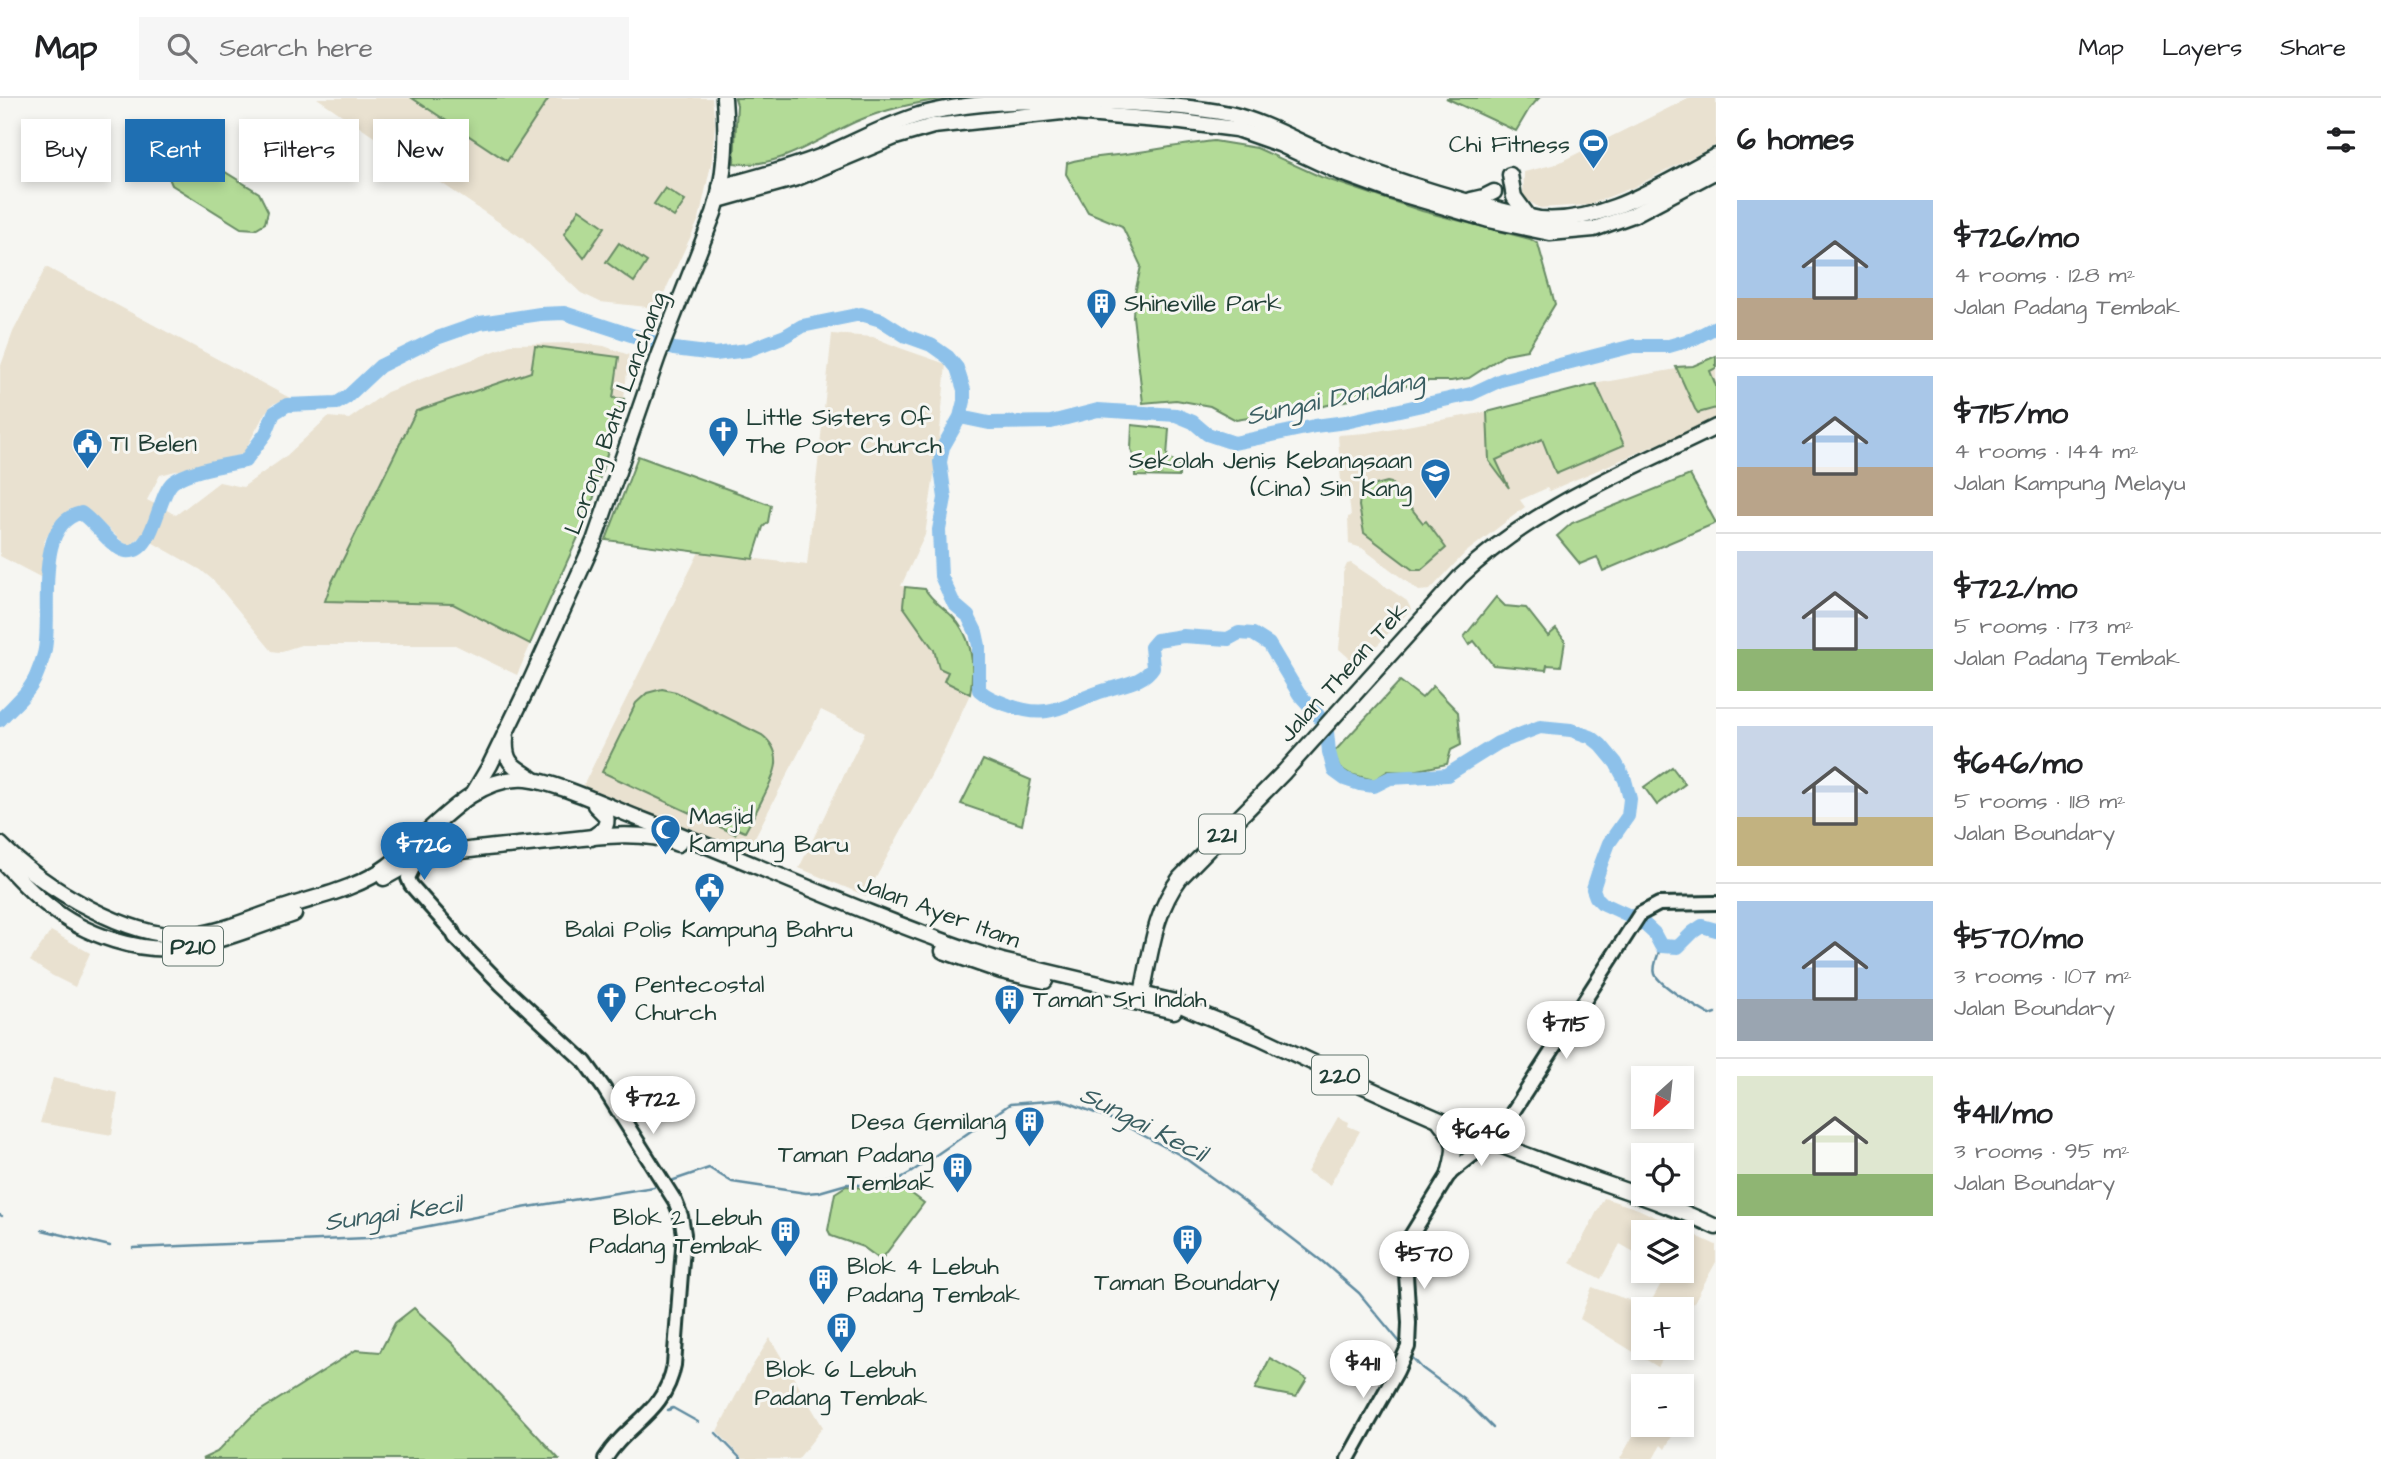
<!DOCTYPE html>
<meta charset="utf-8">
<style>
:root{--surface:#fff;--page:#f6f6f6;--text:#202124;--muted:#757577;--line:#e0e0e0;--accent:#1f6fb2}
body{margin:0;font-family:"Architects Daughter",sans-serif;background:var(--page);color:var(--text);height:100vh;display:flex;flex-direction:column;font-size:26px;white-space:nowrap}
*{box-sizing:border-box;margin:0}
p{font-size:23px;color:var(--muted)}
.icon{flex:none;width:38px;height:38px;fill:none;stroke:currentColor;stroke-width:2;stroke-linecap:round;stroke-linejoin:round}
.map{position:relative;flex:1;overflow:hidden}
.drawer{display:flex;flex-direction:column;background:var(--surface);width:665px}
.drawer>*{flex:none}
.guide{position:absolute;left:21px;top:21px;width:665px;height:63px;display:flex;gap:14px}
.needle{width:46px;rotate:207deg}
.controls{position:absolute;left:1631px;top:968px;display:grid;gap:14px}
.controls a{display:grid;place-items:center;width:63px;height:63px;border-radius:0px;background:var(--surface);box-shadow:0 4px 10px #0003;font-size:35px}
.price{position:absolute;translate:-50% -60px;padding:0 16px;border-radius:24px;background:#fff;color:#222;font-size:23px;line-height:46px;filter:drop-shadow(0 2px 4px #0008)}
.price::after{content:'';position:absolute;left:50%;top:42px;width:21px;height:16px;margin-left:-10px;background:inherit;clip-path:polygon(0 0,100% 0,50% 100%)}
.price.active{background:var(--accent);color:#fff}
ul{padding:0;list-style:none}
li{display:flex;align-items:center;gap:21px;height:175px;padding:0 21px}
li+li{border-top:2px solid var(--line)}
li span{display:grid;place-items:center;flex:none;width:196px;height:140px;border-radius:0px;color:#555}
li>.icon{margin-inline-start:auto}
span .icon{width:84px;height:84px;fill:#fffc;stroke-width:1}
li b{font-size:30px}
h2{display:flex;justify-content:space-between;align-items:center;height:84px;padding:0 21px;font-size:30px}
.chip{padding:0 24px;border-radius:0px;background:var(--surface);box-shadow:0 4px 10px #0003;font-size:24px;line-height:63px}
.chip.active{background:var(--accent);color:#fff}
header{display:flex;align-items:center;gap:42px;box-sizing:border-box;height:98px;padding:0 35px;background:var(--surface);border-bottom:2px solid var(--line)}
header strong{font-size:33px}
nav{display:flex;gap:38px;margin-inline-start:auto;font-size:24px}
.search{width:490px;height:63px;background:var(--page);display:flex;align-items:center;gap:18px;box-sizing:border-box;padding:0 24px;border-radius:0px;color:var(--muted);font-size:26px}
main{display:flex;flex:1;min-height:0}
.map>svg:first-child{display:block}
</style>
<header>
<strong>Map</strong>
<div class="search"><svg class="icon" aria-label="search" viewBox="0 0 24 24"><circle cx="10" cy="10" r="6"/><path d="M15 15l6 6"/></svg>Search here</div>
<nav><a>Map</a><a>Layers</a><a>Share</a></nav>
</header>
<main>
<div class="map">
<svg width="1716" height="1361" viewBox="0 0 1716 1361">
<rect width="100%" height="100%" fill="#f6f6f2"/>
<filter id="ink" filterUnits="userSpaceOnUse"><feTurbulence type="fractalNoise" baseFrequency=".0143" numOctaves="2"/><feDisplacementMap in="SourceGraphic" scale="14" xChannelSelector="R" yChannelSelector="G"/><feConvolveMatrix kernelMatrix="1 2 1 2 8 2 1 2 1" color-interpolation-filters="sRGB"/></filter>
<g filter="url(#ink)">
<g fill="#e9e1d0">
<path d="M317,0H712L715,25L712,62L699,121L657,210L600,204L581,195L522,140Z"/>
<path d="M1689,0H1716V47L1634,89L1588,107L1540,110L1523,100L1524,74L1556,66Z"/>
<path d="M46,169L290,300L273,306L265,315L243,356L160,377L147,402L176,417L219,384L243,389L285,359L328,319L349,321L387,294L513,246L582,245L604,248L629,257L624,301L619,322L589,415L517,577L455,547H301L279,554L272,553L214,483L201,472L141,438L130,447L124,445L86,411H70L55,424L44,444V481L0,458V270L13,234Z"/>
<path d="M832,236L873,239L900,250L946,266L939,344L925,437L901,488L925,491L929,497L954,519L965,535L972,556L973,567L970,596L940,661L866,798L799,770L865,634L821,612L745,758L583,688L699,454L807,467Z"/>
<path d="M1716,258V321L1549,393L1547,390L1520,402L1525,409L1465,455L1430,492L1419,493L1362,450L1349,446L1348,419L1351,418L1349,400H1342L1338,337L1366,335L1487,314L1599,285L1693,268Z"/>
<path d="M1351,465L1407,503L1411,511L1358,568L1339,551L1343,509V475L1347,466Z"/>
<path d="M51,833L90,855L75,889L53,878L30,863Z"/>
<path d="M53,980L118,995L112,1037L40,1025Z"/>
<path d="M1338,1019L1349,1024L1348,1028L1360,1033L1330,1087L1307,1074Z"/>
<path d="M1604,1100L1638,1111L1716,1147V1164L1682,1226V1211H1643V1250H1669L1658,1269L1580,1221L1592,1189L1648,1209L1668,1173L1682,1172V1134H1643V1159L1620,1146L1601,1181L1570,1165Z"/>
<path d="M770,1240L823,1329L798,1361H743L717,1333L748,1275Z"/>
<path d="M1643,1320V1326L1678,1327L1665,1351L1661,1347L1653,1361H1620Z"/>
</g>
<g fill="#b3db97" stroke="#698c66" stroke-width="2">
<path d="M412,0H549L507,63Z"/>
<path d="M735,0H948C915,5 885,11 855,24C817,41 777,72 734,65L737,7Z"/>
<path d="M1446,0H1539L1529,11L1516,33Z"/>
<path d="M1214,43L1257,50L1321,79L1422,113L1530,141L1538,146L1555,206L1527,252L1506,256L1469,280L1451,283H1427L1324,308L1236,322L1210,308L1176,302L1143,305L1133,218L1134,200L1141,168L1122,128L1088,114L1066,76L1067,65C1088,58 1110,59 1132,55C1160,51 1186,46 1214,43Z"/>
<path d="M187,53L196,56L259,95L268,113L265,125L255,131L241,130L172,87L166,73L167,63L172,58Z"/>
<path d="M665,90L685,103L674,119L654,106Z"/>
<path d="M579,111L605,129L584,160L564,136Z"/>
<path d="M619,145L647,164L634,184L606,164Z"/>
<path d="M535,248L619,259L613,300L624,301L589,415L530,546L453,506L325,503L331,486L416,313L531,274Z"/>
<path d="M1716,258V270L1710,273L1716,288V310L1698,315L1695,311L1676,269L1693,268Z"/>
<path d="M1596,286L1624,347L1556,376L1542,341L1496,362L1509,390L1489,363L1487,314Z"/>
<path d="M1132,327L1169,331L1167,359L1179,366V379L1135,378V363L1131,351Z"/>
<path d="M638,358L771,407L768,424L763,429L753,461L606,442Z"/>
<path d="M1690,377L1716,425L1603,473L1597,459L1580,466L1557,438L1572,425Z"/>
<path d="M1387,384L1391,385L1423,425L1426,423L1446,450L1421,472H1413L1364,435L1359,408L1360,399L1376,387Z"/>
<path d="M905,489L925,491C931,502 943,509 952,518C973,539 975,568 970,596L944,583L948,574L939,570L934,552L903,508Z"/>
<path d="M1496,499L1505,508L1526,510L1548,538L1556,531L1565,543L1561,568L1547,567L1546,572L1493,567L1474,543L1469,547L1464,539Z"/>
<path d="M1400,583L1422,600L1433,588L1458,614L1461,647L1451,652L1447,666L1408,674L1388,673L1374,682L1350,676L1339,669L1334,654Z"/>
<path d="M662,591L676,594L762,637C771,644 777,654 776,666C775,681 753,719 745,734L738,731L735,736L602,674L636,605L647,595Z"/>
<path d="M983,662L1031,682L1022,727L961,706Z"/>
<path d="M1672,669L1685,686L1657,707L1644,689Z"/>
<path d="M846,1088L898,1094L903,1089L924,1105L881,1162L863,1149L831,1138L828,1132L835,1095Z"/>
<path d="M414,1210L452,1245L559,1361H202L217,1354L252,1318L356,1252L380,1254L395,1225Z"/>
<path d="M1270,1260L1307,1281L1296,1299L1255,1291Z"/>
</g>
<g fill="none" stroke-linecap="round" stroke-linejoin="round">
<g stroke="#618ca1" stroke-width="2.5">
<path d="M1661,848C1659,855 1652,868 1655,876C1659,887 1699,911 1710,917L1716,915"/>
<path d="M671,1083L709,1070L732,1084L806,1095L819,1094L847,1086L873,1088L899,1081L910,1075L1010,1006L1060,1002L1072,1006L1116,1023L1182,1058L1240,1100L1323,1164L1359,1195L1403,1248"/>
<path d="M0,1117L2,1118"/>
<path d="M42,1132L110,1148"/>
<path d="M133,1150L367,1140L522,1110L654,1089"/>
<path d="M1409,1256L1422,1270L1464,1301L1493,1330"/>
<path d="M668,1312L673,1310L698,1324"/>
<path d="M716,1335L741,1361"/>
</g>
<g stroke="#8dc1ea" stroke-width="14">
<path d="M960,319L989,325L1051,324L1098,312L1176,317L1193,324L1207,336L1234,345L1315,328L1346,324L1471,296L1501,282L1633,248H1669L1693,241L1716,229"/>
<path d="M0,622C13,607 30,595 37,576C40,568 44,559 45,551C52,515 33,425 81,415C95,424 112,451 126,453C155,457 157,397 173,384C188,372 226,367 245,363L266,335L274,315L287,307L337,305L347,299L380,268L437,240L480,225L540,216L564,215L674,251L715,256L748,252L785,238L802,228L861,216L881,222L906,238L931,247L948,259L957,270L964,292V303L960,319L943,349L940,364L945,400L939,432L941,478L954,506L968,518L976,534L979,548V592C988,600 997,603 1008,607C1052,624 1066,604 1106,592C1123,586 1143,585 1153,569L1151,549L1157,542L1183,538L1228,541L1239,535L1253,536L1269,546L1299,596L1318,617L1327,634L1329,654L1334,673L1345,681L1360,686L1374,688L1390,680L1447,677L1498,645L1540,629L1571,632L1591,639L1601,647L1616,665L1625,682L1630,701L1628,718L1609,745L1601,766L1593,791L1596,799L1602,805L1641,823L1654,835L1661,848L1678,849L1693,834L1702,828L1716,832"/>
</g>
<defs>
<g id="secondary">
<path d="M416,764L408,780L411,787L452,833L455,839L502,887L585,964L603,989L675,1103L681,1118L684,1136L674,1267C665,1315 627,1325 605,1361"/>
<path d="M1348,1361L1397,1273L1408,1249L1409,1225L1405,1160L1409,1141L1449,1076L1490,1043L1505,1026L1640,816L1659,806L1716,805"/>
</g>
<g id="primary">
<path d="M1510,77L1514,99L1528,118"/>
<path d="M720,89C755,80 788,71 822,58C854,45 885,27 919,17C984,0 1058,2 1125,5C1160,7 1195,9 1230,16C1268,25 1301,46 1337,60C1400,85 1475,108 1540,121C1605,126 1661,86 1716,58"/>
<path d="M718,102L797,80L895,39L933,28L1062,14L1181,24L1236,31L1279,46L1339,74L1391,93L1489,122L1550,135L1594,131L1633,117L1716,73"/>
<path d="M1471,102L1484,99L1494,94"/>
<path d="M506,640C504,665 513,668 532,680"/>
<path d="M474,694L490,667L527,591L594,443L658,258L714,115C725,80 727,37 724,0"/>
<path d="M591,740C600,734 609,730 606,718L595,707"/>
<path d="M0,746C42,789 133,845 195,837C225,833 254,819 283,810C319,798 357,791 388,768C429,738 470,677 526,681C557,684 611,710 643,722C753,765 862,815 974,854L1002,863L1175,904C1202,918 1231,927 1259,939C1352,983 1445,1027 1542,1063C1600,1085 1660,1102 1716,1129"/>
<path d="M0,761C15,776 29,793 46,806C83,837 143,858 191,848C226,842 260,827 294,816"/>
<path d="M384,780C402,769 422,760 443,756C475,750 507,748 539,745C581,741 639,729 678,746"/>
<path d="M943,853L1001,873L1045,883"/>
<path d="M1126,902L1174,913"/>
<path d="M1140,904C1151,860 1152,817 1180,780L1284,674L1460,479C1533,409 1627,373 1716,329"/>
<path d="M1440,1024C1458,1046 1456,1049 1449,1076"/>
</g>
</defs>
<use href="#secondary" stroke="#1f3d34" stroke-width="18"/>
<use href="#primary" stroke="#1f3d34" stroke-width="19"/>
<use href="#secondary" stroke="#f6f6f2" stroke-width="12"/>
<use href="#primary" stroke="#f6f6f2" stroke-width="14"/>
</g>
</g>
<defs>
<symbol id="stadium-pin" viewBox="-11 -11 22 30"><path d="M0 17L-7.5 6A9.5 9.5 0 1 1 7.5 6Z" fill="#1f6fb2" stroke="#f6f6f2"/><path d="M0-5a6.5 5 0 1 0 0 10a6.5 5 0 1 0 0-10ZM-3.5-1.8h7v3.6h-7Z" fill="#fff"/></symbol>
<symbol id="building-pin" viewBox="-11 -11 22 30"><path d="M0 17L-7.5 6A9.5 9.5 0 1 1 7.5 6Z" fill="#1f6fb2" stroke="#f6f6f2"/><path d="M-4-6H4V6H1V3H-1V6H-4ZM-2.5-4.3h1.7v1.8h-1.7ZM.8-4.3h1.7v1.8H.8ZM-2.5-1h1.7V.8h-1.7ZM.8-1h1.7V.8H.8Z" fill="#fff"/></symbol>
<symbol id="church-pin" viewBox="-11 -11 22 30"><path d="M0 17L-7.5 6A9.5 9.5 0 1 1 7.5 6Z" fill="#1f6fb2" stroke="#f6f6f2"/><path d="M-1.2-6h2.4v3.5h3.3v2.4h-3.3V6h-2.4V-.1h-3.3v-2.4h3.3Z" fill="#fff"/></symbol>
<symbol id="civic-pin" viewBox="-11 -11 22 30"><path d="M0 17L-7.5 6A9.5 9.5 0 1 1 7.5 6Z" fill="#1f6fb2" stroke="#f6f6f2"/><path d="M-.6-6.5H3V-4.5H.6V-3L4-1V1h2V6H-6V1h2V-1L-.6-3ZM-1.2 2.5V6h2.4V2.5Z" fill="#fff"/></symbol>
<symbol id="school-pin" viewBox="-11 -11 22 30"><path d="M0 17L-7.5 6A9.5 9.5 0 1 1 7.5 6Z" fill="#1f6fb2" stroke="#f6f6f2"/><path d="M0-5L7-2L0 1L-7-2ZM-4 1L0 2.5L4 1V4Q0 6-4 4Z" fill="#fff"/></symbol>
<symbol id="mosque-pin" viewBox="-11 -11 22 30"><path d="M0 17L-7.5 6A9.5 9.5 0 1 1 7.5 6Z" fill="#1f6fb2" stroke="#f6f6f2"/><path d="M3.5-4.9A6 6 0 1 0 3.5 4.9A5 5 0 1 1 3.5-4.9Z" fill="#fff"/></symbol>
</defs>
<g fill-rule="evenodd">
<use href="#stadium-pin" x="1576" y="28" width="35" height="47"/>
<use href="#building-pin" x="1084" y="188" width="35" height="47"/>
<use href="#church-pin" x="706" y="316" width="35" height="47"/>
<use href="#civic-pin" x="70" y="328" width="35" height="47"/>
<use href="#school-pin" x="1418" y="358" width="35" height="47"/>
<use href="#mosque-pin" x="648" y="714" width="35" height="47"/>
<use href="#civic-pin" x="692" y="772" width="35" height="47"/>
<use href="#church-pin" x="594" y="882" width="35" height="47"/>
<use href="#building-pin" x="992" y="884" width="35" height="47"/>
<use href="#building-pin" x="1012" y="1006" width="35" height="47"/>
<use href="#building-pin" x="940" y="1052" width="35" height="47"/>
<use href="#building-pin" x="768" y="1116" width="35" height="47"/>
<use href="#building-pin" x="1170" y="1124" width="35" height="47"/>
<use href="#building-pin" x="806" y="1164" width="35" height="47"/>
<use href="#building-pin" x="824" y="1212" width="35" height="47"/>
</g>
<g text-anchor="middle" stroke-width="6" stroke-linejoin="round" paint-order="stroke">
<g fill="#f6f6f2" stroke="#60746d" stroke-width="2">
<rect x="1199" y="716.5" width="46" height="39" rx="5"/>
<rect x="163" y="828.5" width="60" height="39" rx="5"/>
<rect x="1312" y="957.5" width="56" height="39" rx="5"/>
</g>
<g font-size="23" font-weight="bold" fill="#1f3d34">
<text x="1222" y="744">221</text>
<text x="193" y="856">P210</text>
<text x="1340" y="985">220</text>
</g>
<g font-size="24" fill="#1f3d34" stroke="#f6f6f2" text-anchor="start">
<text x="1570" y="54" text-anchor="end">Chi Fitness</text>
<text x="1124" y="213">Shineville Park</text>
<text x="746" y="327">Little Sisters Of<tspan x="746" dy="28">The Poor Church</tspan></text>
<text x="110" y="353">TI Belen</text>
<text x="1412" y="370" text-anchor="end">Sekolah Jenis Kebangsaan<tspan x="1412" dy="28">(Cina) Sin Kang</tspan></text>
<text x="689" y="726">Masjid<tspan x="689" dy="28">Kampung Baru</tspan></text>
<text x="709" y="839" text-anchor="middle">Balai Polis Kampung Bahru</text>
<text x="635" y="894">Pentecostal<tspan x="635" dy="28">Church</tspan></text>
<text x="1033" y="909">Taman Sri Indah</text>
<text x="1006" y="1031" text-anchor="end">Desa Gemilang</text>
<text x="934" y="1064" text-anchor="end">Taman Padang<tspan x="934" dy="28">Tembak</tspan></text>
<text x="762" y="1127" text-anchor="end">Blok 2 Lebuh<tspan x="762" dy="28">Padang Tembak</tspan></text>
<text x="847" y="1176">Blok 4 Lebuh<tspan x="847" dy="28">Padang Tembak</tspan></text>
<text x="1187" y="1192" text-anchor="middle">Taman Boundary</text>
<text x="841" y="1279" text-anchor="middle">Blok 6 Lebuh<tspan x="841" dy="28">Padang Tembak</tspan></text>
</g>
<g font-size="24" fill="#1f3d34" stroke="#f6f6f2">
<text transform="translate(615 315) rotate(-70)" y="8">Lorong Batu Lanchang</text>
<text transform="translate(1343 574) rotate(-48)" y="8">Jalan Thean Tek</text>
<text transform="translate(939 813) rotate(20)" y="8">Jalan Ayer Itam</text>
</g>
<g font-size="26" font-style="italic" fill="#3a5e62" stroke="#f6f6f2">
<text transform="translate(1335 299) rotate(-12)" y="9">Sungai Dondang</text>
<text transform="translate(1144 1025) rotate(27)" y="9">Sungai Kecil</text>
<text transform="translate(393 1114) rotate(-8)" y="9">Sungai Kecil</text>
</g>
</g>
</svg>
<div class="controls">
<a><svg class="needle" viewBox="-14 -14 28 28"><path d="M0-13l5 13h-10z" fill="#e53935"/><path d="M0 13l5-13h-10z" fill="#757577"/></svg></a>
<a><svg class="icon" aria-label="locate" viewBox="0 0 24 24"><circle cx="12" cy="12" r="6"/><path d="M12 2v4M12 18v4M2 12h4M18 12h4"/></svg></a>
<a><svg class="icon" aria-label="layers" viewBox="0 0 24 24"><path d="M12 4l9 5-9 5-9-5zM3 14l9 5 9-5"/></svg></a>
<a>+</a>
<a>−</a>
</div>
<b class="price active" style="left:424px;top:784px">$726</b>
<b class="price" style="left:1566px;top:963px">$715</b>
<b class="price" style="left:653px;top:1038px">$722</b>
<b class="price" style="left:1481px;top:1070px">$646</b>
<b class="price" style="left:1424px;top:1193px">$570</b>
<b class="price" style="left:1363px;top:1302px">$411</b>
<div class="guide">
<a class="chip">Buy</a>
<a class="chip active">Rent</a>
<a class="chip">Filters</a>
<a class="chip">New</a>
</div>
</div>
<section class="drawer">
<h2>6 homes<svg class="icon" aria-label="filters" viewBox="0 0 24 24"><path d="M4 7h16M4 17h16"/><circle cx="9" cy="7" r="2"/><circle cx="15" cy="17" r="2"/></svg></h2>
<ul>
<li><span style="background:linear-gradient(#a9c7e8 70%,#b9a48a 0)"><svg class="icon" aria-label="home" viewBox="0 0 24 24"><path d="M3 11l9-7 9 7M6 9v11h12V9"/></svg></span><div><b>$726/mo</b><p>4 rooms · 128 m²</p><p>Jalan Padang Tembak</p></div></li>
<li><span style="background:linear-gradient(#a9c7e8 65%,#b9a48a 0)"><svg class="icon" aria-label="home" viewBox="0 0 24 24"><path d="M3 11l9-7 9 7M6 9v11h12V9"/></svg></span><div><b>$715/mo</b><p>4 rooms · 144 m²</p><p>Jalan Kampung Melayu</p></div></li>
<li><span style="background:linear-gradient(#c9d6e8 70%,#8fb573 0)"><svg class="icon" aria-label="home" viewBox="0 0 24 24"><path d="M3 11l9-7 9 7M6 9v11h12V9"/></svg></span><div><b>$722/mo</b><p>5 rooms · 173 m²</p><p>Jalan Padang Tembak</p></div></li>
<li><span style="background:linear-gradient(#c9d6e8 65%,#c2b280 0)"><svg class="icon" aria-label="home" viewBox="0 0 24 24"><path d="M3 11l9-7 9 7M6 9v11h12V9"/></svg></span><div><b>$646/mo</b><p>5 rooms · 118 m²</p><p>Jalan Boundary</p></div></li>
<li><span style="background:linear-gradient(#a9c7e8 70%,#9aa5b1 0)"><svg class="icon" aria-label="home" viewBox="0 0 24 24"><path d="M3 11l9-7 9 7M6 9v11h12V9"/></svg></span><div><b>$570/mo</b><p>3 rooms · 107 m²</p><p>Jalan Boundary</p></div></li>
<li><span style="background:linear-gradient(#dfe7d0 70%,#8fb573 0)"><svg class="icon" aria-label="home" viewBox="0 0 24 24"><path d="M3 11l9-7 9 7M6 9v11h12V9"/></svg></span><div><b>$411/mo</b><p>3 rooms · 95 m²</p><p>Jalan Boundary</p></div></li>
</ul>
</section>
</main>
